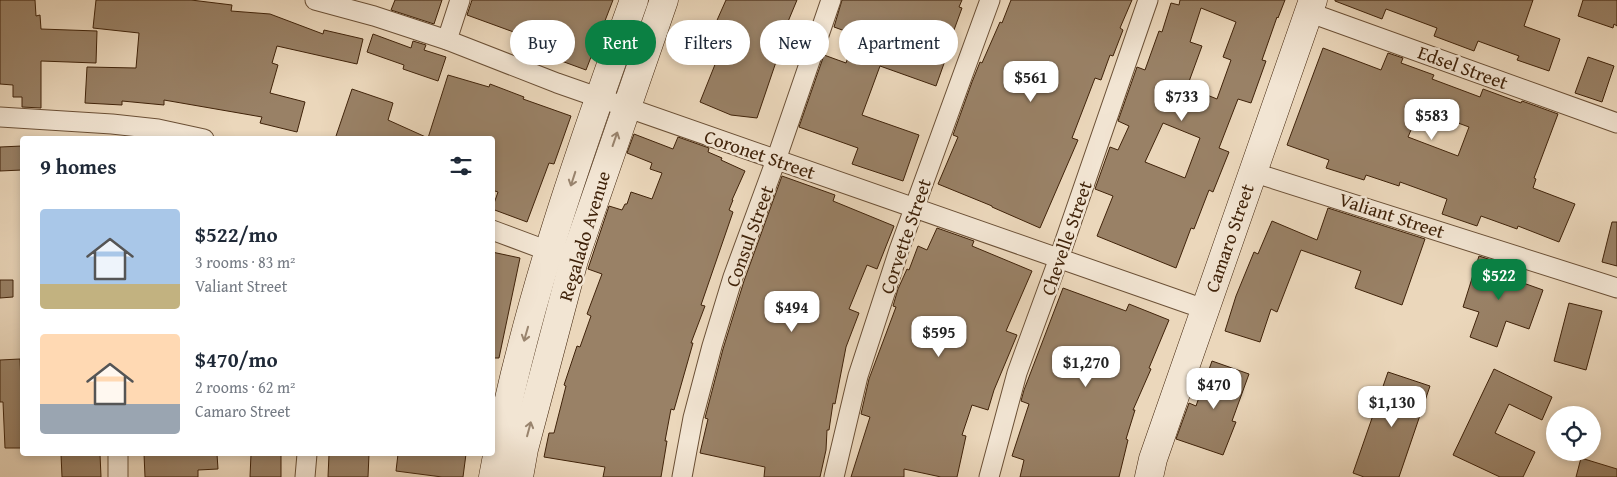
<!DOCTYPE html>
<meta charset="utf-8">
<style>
:root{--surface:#fff;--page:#f6f6f7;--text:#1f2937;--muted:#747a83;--accent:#0b8043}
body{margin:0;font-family:"Gentium Book Plus",serif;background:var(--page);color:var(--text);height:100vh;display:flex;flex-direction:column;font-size:19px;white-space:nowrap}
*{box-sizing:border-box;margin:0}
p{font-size:16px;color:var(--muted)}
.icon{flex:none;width:28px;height:28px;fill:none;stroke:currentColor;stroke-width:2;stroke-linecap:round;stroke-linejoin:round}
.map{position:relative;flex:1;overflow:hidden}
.side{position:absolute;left:20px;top:136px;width:475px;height:320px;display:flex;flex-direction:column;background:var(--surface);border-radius:5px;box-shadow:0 2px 8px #0003}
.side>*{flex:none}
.banner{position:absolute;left:510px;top:20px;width:475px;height:45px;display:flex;gap:10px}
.controls{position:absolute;left:1546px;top:406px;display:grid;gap:10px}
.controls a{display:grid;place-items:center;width:55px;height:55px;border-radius:50%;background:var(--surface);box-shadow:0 2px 8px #0003;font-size:25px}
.price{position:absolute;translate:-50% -42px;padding:0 11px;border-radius:10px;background:#fff;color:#222;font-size:16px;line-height:32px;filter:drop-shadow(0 1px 2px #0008)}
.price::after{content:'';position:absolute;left:50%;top:30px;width:15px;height:11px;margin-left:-8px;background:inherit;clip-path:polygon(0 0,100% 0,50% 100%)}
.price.active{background:var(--accent);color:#fff}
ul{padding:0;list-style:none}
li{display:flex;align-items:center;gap:15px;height:125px;padding:0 20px}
li span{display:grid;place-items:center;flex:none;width:140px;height:100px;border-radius:5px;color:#555}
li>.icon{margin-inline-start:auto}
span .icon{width:60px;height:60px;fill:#fffc;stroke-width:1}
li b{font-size:21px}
h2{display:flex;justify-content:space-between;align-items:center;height:60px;padding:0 20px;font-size:21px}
.tag{padding:0 18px;border-radius:22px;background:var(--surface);box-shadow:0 2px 8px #0003;font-size:18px;line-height:45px}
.tag.active{background:var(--accent);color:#fff}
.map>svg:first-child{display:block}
</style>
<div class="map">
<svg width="1617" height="477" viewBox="0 0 1617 477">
<rect width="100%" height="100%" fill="#ebd7bb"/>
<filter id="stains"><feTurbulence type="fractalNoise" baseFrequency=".004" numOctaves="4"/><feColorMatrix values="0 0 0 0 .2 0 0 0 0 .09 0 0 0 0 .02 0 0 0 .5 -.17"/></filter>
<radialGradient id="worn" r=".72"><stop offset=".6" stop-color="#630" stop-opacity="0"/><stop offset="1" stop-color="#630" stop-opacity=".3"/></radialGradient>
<g fill="#998166" stroke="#40230a" fill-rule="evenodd">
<path d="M0,0H35L36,16L40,15L41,29L97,31L96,63L41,61V108L22,107V97H13V85L0,84Z"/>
<path d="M96,0H191L232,5L231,11L270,14L323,34L324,30L363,39L357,64L277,46L272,63L278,65L270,93L305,102L297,132L260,123L262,117L164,100V105L122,101V105L85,103L87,67L136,68L139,33L93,28Z"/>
<path d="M395,0H442L434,24L391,10Z"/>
<path d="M472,0H613L586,70L526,48L530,38L467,15Z"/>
<path d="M726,0H797L787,24L796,28L783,58L778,56L757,118L731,115L700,102L724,42L710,36Z"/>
<path d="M842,0H962L959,7L962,8L950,41H952L936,86L880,66L862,115L919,135L903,181L852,164L858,148L799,127L824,55L846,63L856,35L834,27Z"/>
<path d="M1011,0H1132L1120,28L1123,30L1113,56L1110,55L1101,80L1095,78L1072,138L1078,140L1040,228L992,207V206L938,184L958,137L953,135L972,82L980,62L982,63L1000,22L1002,23Z"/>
<path d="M1180,0H1285L1278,18L1277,17L1262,60L1266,61L1251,103L1238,99L1219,148L1229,152L1213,192L1209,190L1194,229L1191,228L1176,268L1097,236L1113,196L1095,189L1110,147L1118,150L1129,126L1118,121L1137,67L1145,70L1159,31L1162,32L1171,3L1179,5ZM1201,8L1236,22L1223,57L1231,60L1217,99L1187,87L1202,46L1190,42ZM1163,123L1200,138L1185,178L1145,162Z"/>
<path d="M1335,0H1533L1524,26L1560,39L1549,71L1517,60L1519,56L1478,41L1474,51L1434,36L1437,28L1386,9L1382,19L1335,1Z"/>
<path d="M1583,0H1617V26L1614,24L1613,28L1578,16Z"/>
<path d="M373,34L411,48L413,41L426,45L424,50L446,57L438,81L403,69L404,65L367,52Z"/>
<path d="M1323,48L1381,70L1388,53L1403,58L1401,63L1434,75L1432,79L1480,97L1483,89L1521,103L1522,101L1558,114L1534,178L1536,179L1533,188L1575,204L1559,242L1518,226L1517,229L1481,216L1477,226L1442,214L1447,199L1400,182L1399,186L1366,175L1364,180L1326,168L1329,160L1287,145ZM1420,109L1469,127L1458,156L1408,137Z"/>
<path d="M1588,57L1614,66L1602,102L1575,93Z"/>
<path d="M448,75L489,87L490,84L524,97L523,99L571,116L554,164L549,163L527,222L492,209L498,192L492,190V139H335L352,89L393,103L388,120L428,138Z"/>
<path d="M634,134L673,149L678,137L709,148L708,152L722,158L721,160L745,171L732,200H733L729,210L733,212L701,305L705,306L691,343H693L674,410L671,409L665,441H667L661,477H603L605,467L544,457L549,433H554L566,386L564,385L577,346L580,347L591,316L587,314L602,274L588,269L609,206L622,210L625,204H627L631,192L652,199L662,173L650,169L652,163L627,153Z"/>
<path d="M22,146V170L0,171V147Z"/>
<path d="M782,176L835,195L833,201L894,226L877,269L867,265L849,309L859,313L846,347L835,404L833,403L829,430H827L826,450L820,477H764L765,467L700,453L708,419L705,418L723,349L744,281Z"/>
<path d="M1328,208L1425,239L1402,305L1355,288L1361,271L1301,250L1277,312L1271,309L1260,342L1225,331L1236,296L1254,252L1258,254L1272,221L1317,240Z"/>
<path d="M1612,222H1617V266L1602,262Z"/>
<path d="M937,228L974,241L972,246L1032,271L1006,331L1017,335L994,390L988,410L972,405L962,435L966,436L957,477H941L904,469V477H851L870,417L861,414L869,379L896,307L893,306L898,289L907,269L909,270L918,246L927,250Z"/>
<path d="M492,252L520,258L499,358H492Z"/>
<path d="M1479,256L1516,268L1512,279L1543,290L1529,329L1506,321L1497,347L1470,337L1479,312L1463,307Z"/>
<path d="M0,280H13V297L0,298Z"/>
<path d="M1063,288L1126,311L1129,304L1169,320L1149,368L1151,369L1133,410H1135L1126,439L1128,440L1119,477H1020L1024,460L1012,456L1029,404L1021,401L1024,390Z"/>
<path d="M1569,303L1602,311L1586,370L1554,361Z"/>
<path d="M20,359L21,385H22V448H5L3,402H0V360Z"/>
<path d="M1212,361L1249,374L1232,421L1236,422L1223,455L1176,439L1189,403L1196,406Z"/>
<path d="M1494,369L1552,397L1542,420L1509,404L1495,433L1535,452L1523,477H1500L1453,455Z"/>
<path d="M1388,372L1430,386L1399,477H1364L1353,473Z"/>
<path d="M61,454H100L101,477H62Z"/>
<path d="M144,454H217L218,469L198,470V477H145Z"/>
<path d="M251,454H281V477H250Z"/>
<path d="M329,454H369L368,477H328Z"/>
<path d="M398,454H466L463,477H442L396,471Z"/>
<path d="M1581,458L1617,469V477H1576Z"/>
</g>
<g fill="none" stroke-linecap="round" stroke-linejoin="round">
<defs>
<g id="street">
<path d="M315,0L374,16L447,40L557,83L1204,309"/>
<path d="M1308,12L1617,123"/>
<path d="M447,40L460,0"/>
<path d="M0,117L112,124L158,129L204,139"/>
<path d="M1252,172L1617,288"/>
<path d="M492,230L559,255"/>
<path d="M118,454V477"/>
<path d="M305,477L307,454"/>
<path d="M682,477L693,418L712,346L733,277L776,160L831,0"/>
<path d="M834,477L858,376L899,250L990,0"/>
<path d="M989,477L1017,373L1059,258L1148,0"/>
</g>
<g id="secondary">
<path d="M493,477C522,314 578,156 634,0"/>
<path d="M519,477L524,449L574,260L664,0"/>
<path d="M1149,477L1153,459L1313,0"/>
</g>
</defs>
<use href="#street" stroke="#6b5036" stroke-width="21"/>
<use href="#secondary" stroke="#40230a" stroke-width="29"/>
<use href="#street" stroke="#f2e5d3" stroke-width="19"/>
<use href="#secondary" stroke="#f2e5d3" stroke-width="28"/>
</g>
<defs><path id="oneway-shaft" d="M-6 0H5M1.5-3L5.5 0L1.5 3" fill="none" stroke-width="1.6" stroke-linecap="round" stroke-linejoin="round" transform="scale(1.25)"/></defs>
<g stroke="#99846e">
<use href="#oneway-shaft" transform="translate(615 139) rotate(-71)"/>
<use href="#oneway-shaft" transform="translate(573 179) rotate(108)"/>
<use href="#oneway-shaft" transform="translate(526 334) rotate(106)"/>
<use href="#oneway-shaft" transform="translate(529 429) rotate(-75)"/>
</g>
<g text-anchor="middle" stroke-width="5" stroke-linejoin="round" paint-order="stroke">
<g font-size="19" fill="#40230a" stroke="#f2e5d3">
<text transform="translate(1463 67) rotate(20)" y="7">Edsel Street</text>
<text transform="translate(760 154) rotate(19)" y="7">Coronet Street</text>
<text transform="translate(1392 215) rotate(18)" y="7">Valiant Street</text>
<text transform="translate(584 236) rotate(-73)" y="7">Regalado Avenue</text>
<text transform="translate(749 236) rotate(-70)" y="7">Consul Street</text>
<text transform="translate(905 236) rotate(-71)" y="7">Corvette Street</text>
<text transform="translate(1066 238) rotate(-71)" y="7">Chevelle Street</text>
<text transform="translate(1229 238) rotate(-71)" y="7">Camaro Street</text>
</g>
</g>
<rect width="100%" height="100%" filter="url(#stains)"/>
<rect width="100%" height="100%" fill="url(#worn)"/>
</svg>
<div class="controls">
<a><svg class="icon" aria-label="locate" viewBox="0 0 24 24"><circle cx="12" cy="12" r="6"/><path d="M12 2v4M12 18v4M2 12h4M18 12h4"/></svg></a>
</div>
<b class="price" style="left:1031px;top:103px">$561</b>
<b class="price" style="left:1182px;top:122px">$733</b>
<b class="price" style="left:1432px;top:141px">$583</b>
<b class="price active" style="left:1499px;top:301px">$522</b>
<b class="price" style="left:792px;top:333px">$494</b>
<b class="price" style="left:939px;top:358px">$595</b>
<b class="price" style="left:1086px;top:388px">$1,270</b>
<b class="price" style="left:1214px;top:410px">$470</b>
<b class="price" style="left:1392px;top:428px">$1,130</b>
<div class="banner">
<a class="tag">Buy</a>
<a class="tag active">Rent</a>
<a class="tag">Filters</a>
<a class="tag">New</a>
<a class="tag">Apartment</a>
</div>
<section class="side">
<h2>9 homes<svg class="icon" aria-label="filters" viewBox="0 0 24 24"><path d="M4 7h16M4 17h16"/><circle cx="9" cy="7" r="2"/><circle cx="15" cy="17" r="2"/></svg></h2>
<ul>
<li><span style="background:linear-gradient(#a9c7e8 75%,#c2b280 0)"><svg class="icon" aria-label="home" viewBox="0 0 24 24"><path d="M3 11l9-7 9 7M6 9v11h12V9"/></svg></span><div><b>$522/mo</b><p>3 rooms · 83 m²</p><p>Valiant Street</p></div></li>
<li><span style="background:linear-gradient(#ffd9b3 70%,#9aa5b1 0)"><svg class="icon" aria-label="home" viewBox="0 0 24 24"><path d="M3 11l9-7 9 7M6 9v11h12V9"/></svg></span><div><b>$470/mo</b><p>2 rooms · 62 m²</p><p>Camaro Street</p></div></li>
</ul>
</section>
</div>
